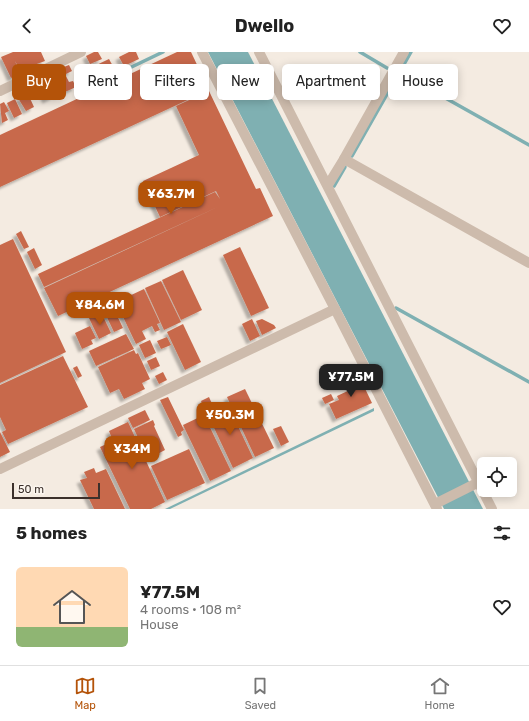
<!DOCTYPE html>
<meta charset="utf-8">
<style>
:root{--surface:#fff;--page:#f6f6f6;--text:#222;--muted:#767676;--line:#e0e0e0;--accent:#b45309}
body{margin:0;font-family:Rubik,sans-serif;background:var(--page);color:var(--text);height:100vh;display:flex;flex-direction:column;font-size:15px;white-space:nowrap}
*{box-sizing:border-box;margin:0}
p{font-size:13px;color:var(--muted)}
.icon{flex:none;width:22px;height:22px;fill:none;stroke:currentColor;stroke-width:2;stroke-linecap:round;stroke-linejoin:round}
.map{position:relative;height:457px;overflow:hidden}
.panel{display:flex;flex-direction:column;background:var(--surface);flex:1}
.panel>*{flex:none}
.guide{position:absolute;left:12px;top:12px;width:505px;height:36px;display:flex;gap:8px}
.tools{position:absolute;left:477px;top:405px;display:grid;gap:8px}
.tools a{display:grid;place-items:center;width:40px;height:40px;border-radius:6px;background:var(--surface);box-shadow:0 2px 10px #0003;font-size:20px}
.scale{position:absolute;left:12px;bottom:10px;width:88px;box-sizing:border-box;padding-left:4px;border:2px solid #3b302b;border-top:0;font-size:11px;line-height:14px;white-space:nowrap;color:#3b302b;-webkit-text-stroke:3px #fbf5ee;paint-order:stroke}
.price{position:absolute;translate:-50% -34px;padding:0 9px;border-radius:8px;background:var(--accent);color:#fff;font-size:13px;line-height:26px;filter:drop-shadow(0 1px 2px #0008)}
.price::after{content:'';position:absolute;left:50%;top:24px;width:12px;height:9px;margin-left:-6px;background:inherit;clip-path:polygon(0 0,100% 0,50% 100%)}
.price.current{background:#222;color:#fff}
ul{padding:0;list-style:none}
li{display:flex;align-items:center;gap:12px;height:100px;padding:0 16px}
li+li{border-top:1px solid var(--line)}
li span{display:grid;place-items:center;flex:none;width:112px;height:80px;border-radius:6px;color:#555}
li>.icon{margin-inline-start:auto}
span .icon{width:48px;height:48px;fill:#fffc;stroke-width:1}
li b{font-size:17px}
h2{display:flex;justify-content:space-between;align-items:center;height:48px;padding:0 16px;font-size:17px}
.pill{padding:0 14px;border-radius:6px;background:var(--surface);box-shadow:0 2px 10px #0003;font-size:14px;line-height:36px}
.pill.current{background:var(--accent);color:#fff}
header{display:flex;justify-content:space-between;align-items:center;height:52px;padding:0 16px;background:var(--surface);font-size:18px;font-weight:700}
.tab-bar{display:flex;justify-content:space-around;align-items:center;height:56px;border-top:1px solid var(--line);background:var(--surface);font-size:11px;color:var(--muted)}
.tab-bar a{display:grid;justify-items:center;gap:2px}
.tab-bar .current{color:var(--accent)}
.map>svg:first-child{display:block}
</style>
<header><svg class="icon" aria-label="back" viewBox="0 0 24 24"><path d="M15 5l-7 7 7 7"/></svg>Dwello<svg class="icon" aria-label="heart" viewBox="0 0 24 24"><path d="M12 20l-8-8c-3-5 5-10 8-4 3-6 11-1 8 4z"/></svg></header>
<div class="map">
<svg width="529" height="457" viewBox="0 0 529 457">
<defs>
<filter id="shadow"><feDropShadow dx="-3.5" dy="3.5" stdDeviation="1" flood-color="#0004"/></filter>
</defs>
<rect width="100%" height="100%" fill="#f4ebe1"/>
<g fill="#7fb0b2">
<path d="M208,0H248L483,457H444Z"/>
<path d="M374,356V359L170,457H165Z"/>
</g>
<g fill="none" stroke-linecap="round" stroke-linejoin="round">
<g stroke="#7fb0b2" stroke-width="3.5">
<path d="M360,0L387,16"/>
<path d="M399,20L529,93"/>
<path d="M96,32L163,0"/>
<path d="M352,104L411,0"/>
<path d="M334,134L345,115"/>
<path d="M396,256L529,330"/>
</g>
</g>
<g fill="#c8694b" filter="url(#shadow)">
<path d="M13,0H41L45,9L20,18L15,9L17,14L15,15L19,22L11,26L1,5Z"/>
<path d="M94,0H98L102,7L90,12L86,4Z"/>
<path d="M129,0H136L139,7L124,14L119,5Z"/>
<path d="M177,0H191L209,38L0,135V83Z"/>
<path d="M109,7L115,18L93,28L88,17Z"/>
<path d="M69,13L72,19L64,23L61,16Z"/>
<path d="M66,24L69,30L73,29L76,35L56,44L50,31Z"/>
<path d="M48,31L54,44L46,48L40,35Z"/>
<path d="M209,39L256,137L260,136L273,164L58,264L44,236L222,153L44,235L38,222L215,140L220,147L216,139L160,165L143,129L199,103L176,54Z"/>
<path d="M28,42L34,55L26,59L18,46Z"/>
<path d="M15,47L22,62L14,66L7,51Z"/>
<path d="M4,50L9,59L5,61L8,68L2,71L0,52Z"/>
<path d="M21,179L29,195L24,197L16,182Z"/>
<path d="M13,187L66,300L0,331V193Z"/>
<path d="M240,195L269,256L251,264L223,203Z"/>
<path d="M34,196L42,213L35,217L27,200Z"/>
<path d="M183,218L202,258L181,268L162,228Z"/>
<path d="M161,229L181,270L164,278L145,236Z"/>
<path d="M144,237L160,271L157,272L160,278L155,280L152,274L142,279L146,287L136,292L114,246L125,241L127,245Z"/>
<path d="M112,253L123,276L114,280L103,257Z"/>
<path d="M101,260L111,281L99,287L89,266Z"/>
<path d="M252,267L260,284L250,289L242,272Z"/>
<path d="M262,267L274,273L276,276L262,283L256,269Z"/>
<path d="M183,272L201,310L185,318L167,280Z"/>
<path d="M90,274L96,286L91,288L93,292L82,297L75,281Z"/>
<path d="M126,282L134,297L96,314L89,299Z"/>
<path d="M167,285L171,293L161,297L157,289Z"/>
<path d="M150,288L156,301L145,306L139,293Z"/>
<path d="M134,298L136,302L138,301L150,327L142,331L145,337L124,347L119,337L110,341L98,315Z"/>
<path d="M63,304L88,355L8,392L2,380L6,378L0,365V333Z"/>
<path d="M156,305L160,314L151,318L147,309Z"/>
<path d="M77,314L82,324L78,326L73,316Z"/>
<path d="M163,320L167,328L159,332L155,324Z"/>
<path d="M357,320L372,351L336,367L329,352L339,348L337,344L352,337L346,325Z"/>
<path d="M245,337L274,396L255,405L227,345Z"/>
<path d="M331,342L334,348L325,352L322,346Z"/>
<path d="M168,345L184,378L181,380L182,383L178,385L160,348Z"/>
<path d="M209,345L213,354L205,358L201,349Z"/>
<path d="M227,351L253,406L233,416L207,361Z"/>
<path d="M145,358L150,368L133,376L128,366Z"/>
<path d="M204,363L231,419L210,429L183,373Z"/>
<path d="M153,368L155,373L154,374L165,398L148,407L134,377Z"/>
<path d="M128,370L165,450L151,457H130L100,395L113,389L109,379Z"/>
<path d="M281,374L289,390L281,394L273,377Z"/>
<path d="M0,380L10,400L0,405Z"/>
<path d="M189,397L205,431L167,448L151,414Z"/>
<path d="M94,416L96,421L106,417L125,457H94L80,428L87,426L84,420Z"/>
</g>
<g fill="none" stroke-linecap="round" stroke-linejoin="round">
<g stroke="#cdbbac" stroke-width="10">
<path d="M202,0L335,257"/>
<path d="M259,0L492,457"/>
<path d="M404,0L344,107L529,211"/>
<path d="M0,39L81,0"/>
<path d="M328,133L344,107"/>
<path d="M0,417L335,257L437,457"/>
<path d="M435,452L479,430"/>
</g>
</g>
</svg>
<div class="tools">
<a><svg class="icon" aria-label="locate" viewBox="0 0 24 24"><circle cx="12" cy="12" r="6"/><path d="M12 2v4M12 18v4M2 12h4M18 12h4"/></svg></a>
</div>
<div class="scale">50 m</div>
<b class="price" style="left:171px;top:163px">¥63.7M</b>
<b class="price" style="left:100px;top:274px">¥84.6M</b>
<b class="price current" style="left:351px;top:346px">¥77.5M</b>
<b class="price" style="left:230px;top:384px">¥50.3M</b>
<b class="price" style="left:132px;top:418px">¥34M</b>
<div class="guide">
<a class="pill current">Buy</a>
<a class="pill">Rent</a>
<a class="pill">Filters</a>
<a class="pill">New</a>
<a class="pill">Apartment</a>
<a class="pill">House</a>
</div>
</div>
<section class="panel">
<h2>5 homes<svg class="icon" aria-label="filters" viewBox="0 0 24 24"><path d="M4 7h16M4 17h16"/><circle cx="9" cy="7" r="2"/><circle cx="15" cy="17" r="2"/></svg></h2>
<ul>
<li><span style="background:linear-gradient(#ffd9b3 75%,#8fb573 0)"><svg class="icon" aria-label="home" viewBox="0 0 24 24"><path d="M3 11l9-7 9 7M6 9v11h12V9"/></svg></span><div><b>¥77.5M</b><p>4 rooms · 108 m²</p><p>House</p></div><svg class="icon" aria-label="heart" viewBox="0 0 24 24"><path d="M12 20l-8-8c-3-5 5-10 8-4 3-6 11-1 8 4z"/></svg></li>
</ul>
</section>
<nav class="tab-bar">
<a class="current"><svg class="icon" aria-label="map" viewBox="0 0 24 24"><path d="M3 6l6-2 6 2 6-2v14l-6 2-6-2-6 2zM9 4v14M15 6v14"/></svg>Map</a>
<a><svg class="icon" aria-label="saved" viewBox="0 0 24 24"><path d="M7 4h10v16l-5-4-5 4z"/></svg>Saved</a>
<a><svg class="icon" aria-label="home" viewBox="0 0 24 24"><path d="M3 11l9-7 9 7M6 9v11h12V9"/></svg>Home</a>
</nav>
